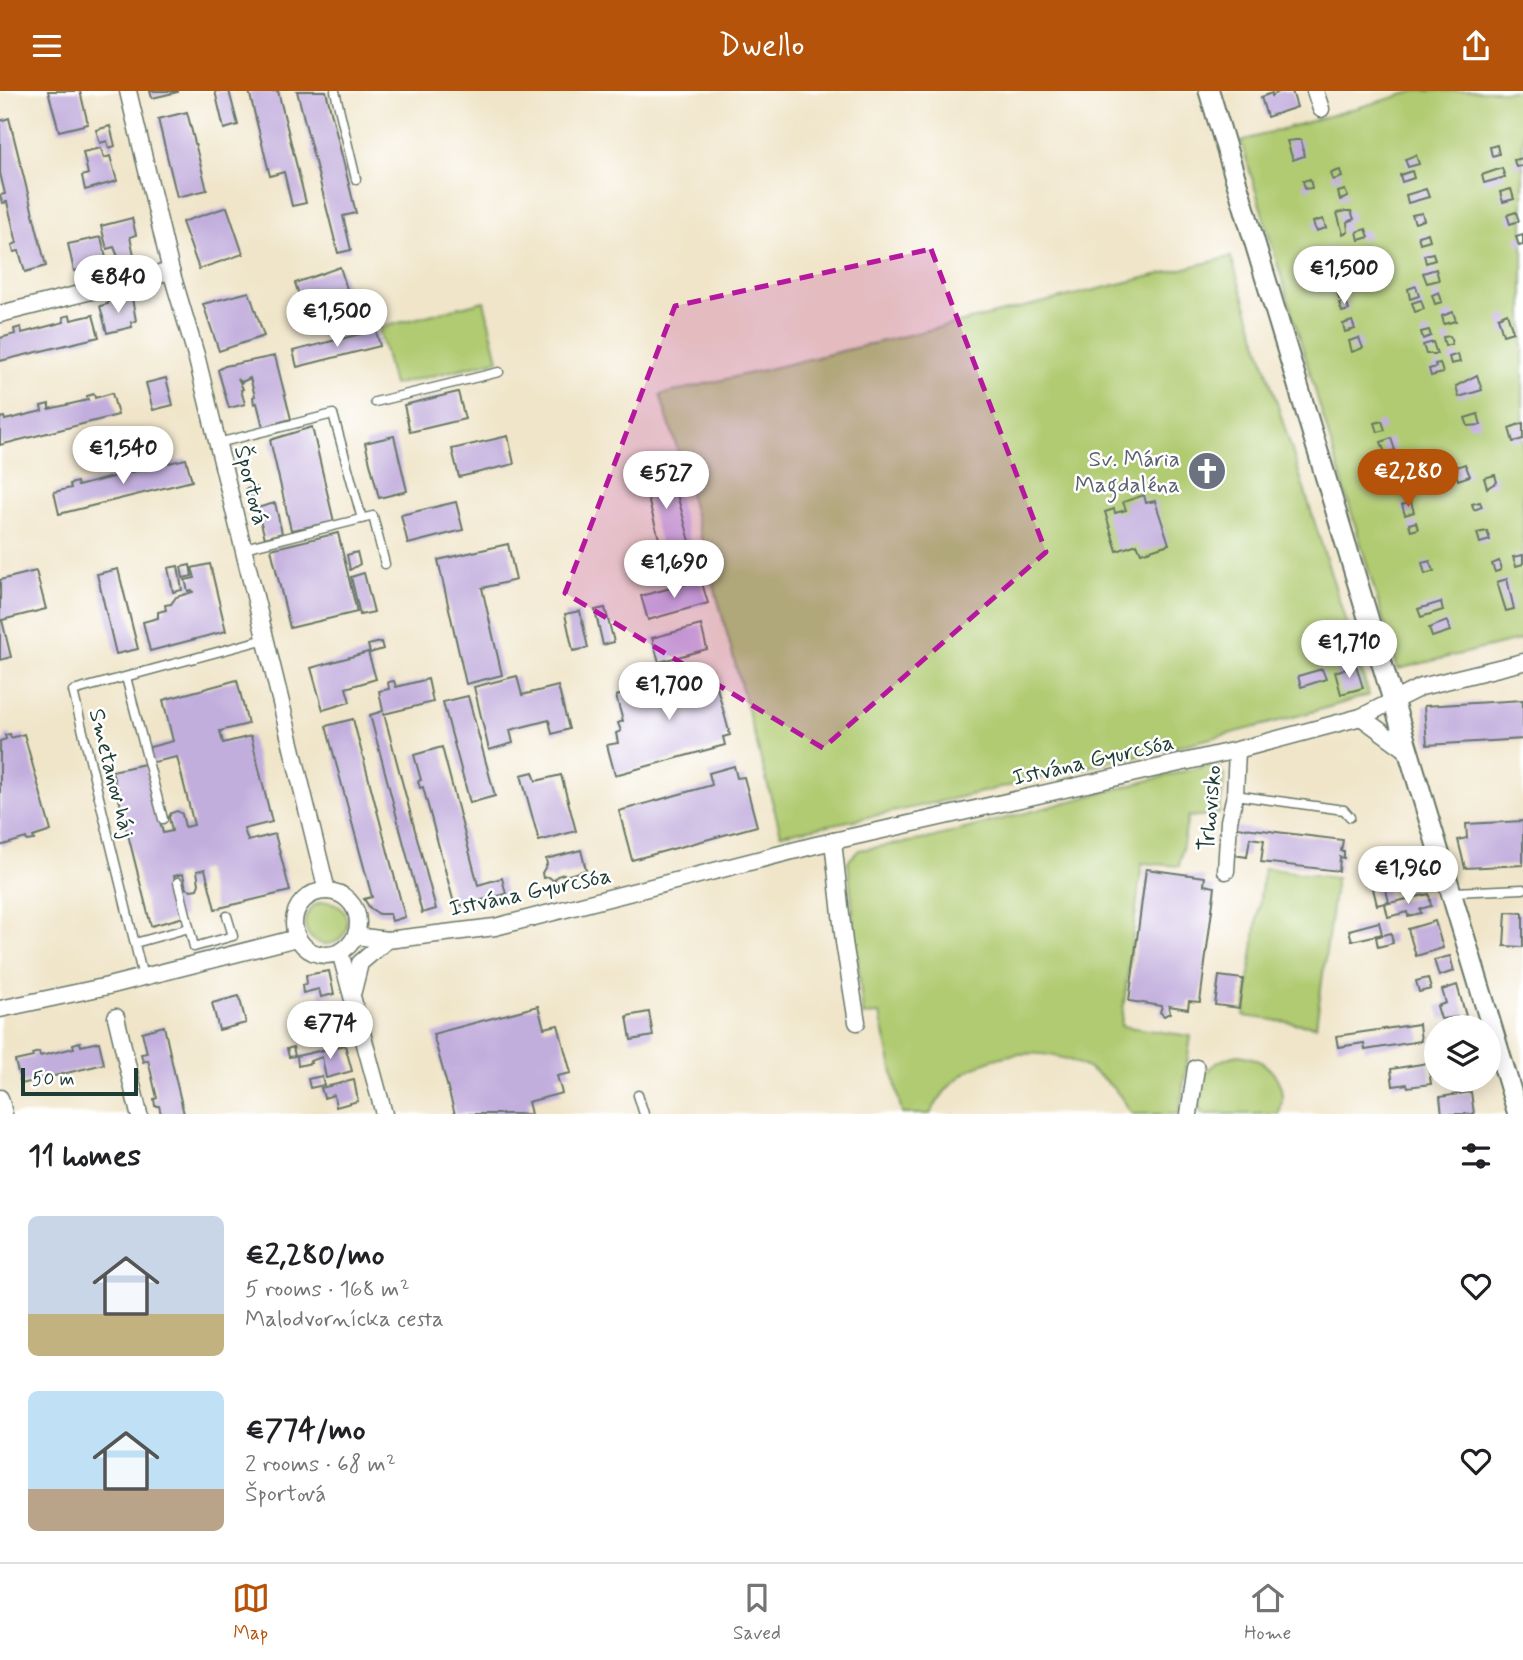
<!DOCTYPE html>
<meta charset="utf-8">
<style>
:root{--surface:#fff;--page:#f2f2f2;--text:#202124;--muted:#757577;--line:#e0e0e0;--accent:#b45309}
body{margin:0;font-family:Mynerve,sans-serif;background:var(--page);color:var(--text);height:100vh;display:flex;flex-direction:column;font-size:26px;white-space:nowrap}
*{box-sizing:border-box;margin:0}
p{font-size:23px;color:var(--muted)}
.icon{flex:none;width:38px;height:38px;fill:none;stroke:currentColor;stroke-width:2;stroke-linecap:round;stroke-linejoin:round}
.map{position:relative;height:1023px;overflow:hidden}
.drawer{display:flex;flex-direction:column;background:var(--surface);flex:1}
.drawer>*{flex:none}
.controls{position:absolute;left:1424px;top:924px;display:grid;gap:14px}
.controls a{display:grid;place-items:center;width:77px;height:77px;border-radius:50%;background:var(--surface);box-shadow:0 4px 18px #0003;font-size:35px}
.scale{position:absolute;left:21px;bottom:18px;width:117px;box-sizing:border-box;padding-left:7px;border:4px solid #1f3d34;border-top:0;font-size:19px;line-height:24px;white-space:nowrap;color:#1f3d34;-webkit-text-stroke:5px #fff;paint-order:stroke}
.price{position:absolute;translate:-50% -60px;padding:0 16px;border-radius:24px;background:#fff;color:#222;font-size:23px;line-height:46px;filter:drop-shadow(0 2px 4px #0008)}
.price::after{content:'';position:absolute;left:50%;top:42px;width:21px;height:16px;margin-left:-10px;background:inherit;clip-path:polygon(0 0,100% 0,50% 100%)}
.price.current{background:var(--accent);color:#fff}
ul{padding:0;list-style:none}
li{display:flex;align-items:center;gap:21px;height:175px;padding:0 28px}
li span{display:grid;place-items:center;flex:none;width:196px;height:140px;border-radius:10px;color:#555}
li>.icon{margin-inline-start:auto}
span .icon{width:84px;height:84px;fill:#fffc;stroke-width:1}
li b{font-size:30px}
h2{display:flex;justify-content:space-between;align-items:center;height:84px;padding:0 28px;font-size:30px}
header{display:flex;justify-content:space-between;align-items:center;height:91px;padding:0 28px;background:var(--accent);color:#fff;font-size:32px;font-weight:600}
.menu{display:flex;justify-content:space-around;align-items:center;height:98px;border-top:2px solid var(--line);background:var(--surface);font-size:19px;color:var(--muted)}
.menu a{display:grid;justify-items:center;gap:4px}
.menu .current{color:var(--accent)}
.map>svg:first-child{display:block}
</style>
<header><svg class="icon" aria-label="menu" viewBox="0 0 24 24"><path d="M4 6h16M4 12h16M4 18h16"/></svg>Dwello<svg class="icon" aria-label="share" viewBox="0 0 24 24"><path d="M12 15V3M7 8l5-5 5 5M5 13v7h14v-7"/></svg></header>
<div class="map">
<svg width="1523" height="1023" viewBox="0 0 1523 1023">
<rect width="100%" height="100%" fill="#fff"/>
<filter id="ink" filterUnits="userSpaceOnUse"><feTurbulence type="fractalNoise" baseFrequency=".0143" numOctaves="2"/><feDisplacementMap in="SourceGraphic" scale="14" xChannelSelector="R" yChannelSelector="G"/><feConvolveMatrix kernelMatrix="1 2 1 2 8 2 1 2 1" color-interpolation-filters="sRGB"/></filter>
<filter id="wash" filterUnits="userSpaceOnUse"><feTurbulence type="fractalNoise" baseFrequency=".00686" numOctaves="4" result="noise"/><feDisplacementMap in="SourceGraphic" scale="28" xChannelSelector="R" yChannelSelector="G"/><feGaussianBlur stdDeviation="1.57" result="paint"/><feColorMatrix in="noise" values="0 0 0 0 0 0 0 0 0 0 0 0 0 0 0 0 0 1.4 0 .05"/><feComposite in="paint" operator="in"/></filter>
<g filter="url(#wash)">
<rect width="100%" height="100%" fill="#f0e5c9"/>
<g fill="#b0cb71" stroke="#688452" stroke-width="2">
<path d="M1416,0H1523V548L1398,578L1241,50Z"/>
<path d="M1231,166L1369,604C1279,632 1185,654 1092,675C989,700 886,724 781,743L677,357L660,304Z"/>
<path d="M484,210L498,269L393,294L379,237Z"/>
<path d="M1208,674L1220,678L1225,686L1219,723L1188,726L1179,775L1142,772L1121,935L1191,945L1179,1023H1132C1126,1014 1121,1004 1113,997C1072,954 1001,951 956,989C945,998 937,1011 930,1023H902L880,923L863,924L848,770L859,759L927,748Z"/>
<path d="M1264,777L1336,787L1316,935L1244,925Z"/>
<circle cx="326" cy="832" r="21"/>
<path d="M1239,964C1269,968 1290,992 1279,1023H1201C1193,991 1206,970 1239,964Z"/>
</g>
<g id="blocks">
<g fill="#c2aedd">
<path d="M48,0H80L88,33L59,40Z"/>
<path d="M150,0H178V1L152,7Z"/>
<path d="M215,0H229L238,34L224,38Z"/>
<path d="M249,0H278L306,112L292,115L284,81L270,85Z"/>
<path d="M297,0H326L356,122L343,125L351,159L338,162Z"/>
<path d="M1280,0H1292L1297,16L1267,26L1261,6L1272,2V5Z"/>
<path d="M187,21L207,99L177,106L158,28Z"/>
<path d="M9,27L46,175L25,181L19,160L14,161L12,154L17,152L7,111L2,112L0,104L5,103L0,82V30Z"/>
<path d="M110,35L115,55L109,57L107,50L100,52L96,39Z"/>
<path d="M1296,49H1301L1304,65L1293,69L1287,50Z"/>
<path d="M1497,54L1499,63L1492,65L1490,56Z"/>
<path d="M101,57L104,67L110,65L117,90L85,99L82,85L88,83L83,61Z"/>
<path d="M1416,64L1419,73L1408,76L1405,68Z"/>
<path d="M1523,67V75L1516,76L1514,69Z"/>
<path d="M1502,77L1505,86L1484,92L1482,84Z"/>
<path d="M1340,79L1342,86L1333,89L1331,82Z"/>
<path d="M1412,80L1414,87L1402,91L1400,84Z"/>
<path d="M1310,88L1312,97L1305,98L1303,90Z"/>
<path d="M1426,98L1429,106L1408,112L1406,104Z"/>
<path d="M1511,98L1514,108L1503,111L1500,101Z"/>
<path d="M1345,99L1348,106L1340,109L1338,101Z"/>
<path d="M227,116L243,163L199,178L182,131Z"/>
<path d="M1346,120H1351L1354,128L1347,131L1348,141L1343,143L1337,122Z"/>
<path d="M1516,121L1519,130L1510,133L1507,124Z"/>
<path d="M1422,122L1424,129L1415,132L1412,124Z"/>
<path d="M132,127L136,144L130,146L134,164L119,168L114,156L107,158L101,135Z"/>
<path d="M1323,128L1326,137L1316,140L1313,131Z"/>
<path d="M1366,138L1369,146L1359,149L1357,141Z"/>
<path d="M1428,142L1430,149L1420,152L1418,145Z"/>
<path d="M1523,144V154L1519,155L1516,146Z"/>
<path d="M101,146L106,167L86,171L87,177L74,180L68,153Z"/>
<path d="M1331,156L1334,164L1326,166V158Z"/>
<path d="M1375,157L1377,166L1366,169L1363,161Z"/>
<path d="M1433,162L1435,169L1426,172L1424,164Z"/>
<path d="M1335,168L1338,177L1324,181L1322,172Z"/>
<path d="M340,176L355,223L311,238L295,192Z"/>
<path d="M1436,178L1439,189L1427,192L1423,182Z"/>
<path d="M1372,181V190L1365,192L1362,183Z"/>
<path d="M1416,195L1419,205L1410,208L1408,198Z"/>
<path d="M1344,198L1346,206L1339,208L1337,200Z"/>
<path d="M249,201L264,245L219,260L203,213Z"/>
<path d="M1439,201L1442,211L1435,213L1432,204Z"/>
<path d="M114,207L117,211L132,207L136,230L131,231L132,236L107,242L100,215L108,213L109,208Z"/>
<path d="M1346,209L1349,219L1342,221L1339,212Z"/>
<path d="M1421,209L1424,218L1415,221L1412,212Z"/>
<path d="M1453,221L1456,230L1444,233L1442,225Z"/>
<path d="M1507,222L1513,241L1503,244L1498,226Z"/>
<path d="M70,224L71,229L93,224L99,246L0,270V247L15,243L14,238L21,236L22,242L64,231L63,226Z"/>
<path d="M1352,230L1355,238L1345,241L1343,233Z"/>
<path d="M376,239L380,255L297,276L293,260Z"/>
<path d="M1429,239L1431,245L1423,248L1421,241Z"/>
<path d="M1450,245L1452,253L1445,255L1443,246Z"/>
<path d="M1359,247L1363,257L1352,261L1349,250Z"/>
<path d="M1433,251L1437,263H1426L1423,254Z"/>
<path d="M1458,263L1460,271L1451,273L1449,266Z"/>
<path d="M275,265L291,328L263,336L257,312L254,313L253,306L255,305L250,287L242,291L239,289L243,298L241,299L245,313L229,317L218,279L225,275Z"/>
<path d="M1440,272L1443,282L1431,285L1429,278L1436,276L1435,273Z"/>
<path d="M1477,284L1482,299L1459,306L1456,295Z"/>
<path d="M166,287L173,314L153,319L146,292Z"/>
<path d="M458,301L465,328L410,341L404,314Z"/>
<path d="M112,302L118,324L0,354V327L4,326L5,329L42,320L41,315L49,313V318L88,309L87,305L94,303L95,307Z"/>
<path d="M1478,323L1481,334L1468,335L1465,327Z"/>
<path d="M1382,330L1385,339L1378,341L1375,332Z"/>
<path d="M1523,332V348L1513,351L1509,337Z"/>
<path d="M312,336L334,431L291,439L270,349Z"/>
<path d="M394,345L407,400L379,407L365,352Z"/>
<path d="M508,345L514,373L459,386L452,358Z"/>
<path d="M1391,347L1395,359L1385,362L1381,351Z"/>
<path d="M1425,362L1427,370L1418,373L1416,365Z"/>
<path d="M186,368L192,390L59,423L54,401L71,397L70,393L77,391L78,395L116,385L115,380L122,378L123,383L161,374L160,370L168,369L169,372Z"/>
<path d="M1397,370L1399,379L1389,382L1387,373Z"/>
<path d="M668,371L693,461L665,469L640,379Z"/>
<path d="M1465,373L1470,385L1458,389L1454,377Z"/>
<path d="M1495,384L1497,391L1487,397L1484,387Z"/>
<path d="M1402,390L1406,400L1396,402L1393,393Z"/>
<path d="M256,396L258,405L251,407L245,404L246,398Z"/>
<path d="M1144,404L1146,412L1155,410L1169,453L1141,462L1137,453L1117,460L1105,421L1114,418L1115,422L1126,419L1123,411Z"/>
<path d="M456,411L463,439L408,453L401,424Z"/>
<path d="M1411,411L1414,421L1405,424L1402,414Z"/>
<path d="M1480,411L1482,416L1474,419L1472,413Z"/>
<path d="M275,412L282,442L265,447L257,417Z"/>
<path d="M1416,431L1418,438L1411,440L1409,433Z"/>
<path d="M1487,440L1490,449L1480,452L1477,442Z"/>
<path d="M338,442L357,521L290,537L271,458Z"/>
<path d="M508,453L516,489L482,497L502,584L466,593L438,469Z"/>
<path d="M357,461L360,473L350,479L347,464Z"/>
<path d="M1523,464V473L1516,475L1513,466Z"/>
<path d="M1430,470L1434,480L1425,483L1422,472Z"/>
<path d="M1499,470L1501,479L1495,481L1492,473Z"/>
<path d="M210,473L226,540L150,560L143,531L158,527V521L166,519L165,514L171,513L176,506L193,501L192,499L188,500L185,489L195,487L192,477Z"/>
<path d="M190,474L192,485L183,487L181,476Z"/>
<path d="M178,475L182,499L173,501L168,477Z"/>
<path d="M118,478L138,558L116,563L97,483Z"/>
<path d="M36,480L46,518L2,529L11,566L0,569V489Z"/>
<path d="M364,482L374,521L360,524L351,486Z"/>
<path d="M1507,488L1514,518L1506,520L1497,491Z"/>
<path d="M701,489L708,512L648,529L641,505Z"/>
<path d="M1441,511L1443,519L1421,526L1418,518Z"/>
<path d="M605,517L614,551L603,554L595,519Z"/>
<path d="M580,520L588,557L573,560L565,523Z"/>
<path d="M1447,530L1450,540L1432,546L1429,537Z"/>
<path d="M701,534L707,558L659,571L652,547Z"/>
<path d="M381,551L383,558L370,562L368,554Z"/>
<path d="M368,561L376,588L346,597L350,611L323,619L311,577Z"/>
<path d="M1356,574L1363,597L1341,603L1335,581Z"/>
<path d="M712,578L730,644L723,646L725,654L615,684L607,654L618,652L616,642L621,640L618,632L623,630L616,605Z"/>
<path d="M1322,578L1326,588L1301,596L1298,585Z"/>
<path d="M517,585L522,604L558,595L569,638L552,643L549,629L510,639L513,652L489,659L474,596Z"/>
<path d="M428,588L433,611L384,623L436,818L422,822L370,624L383,620L379,600L389,598L388,591L394,590L396,596Z"/>
<path d="M237,589L248,633L220,640L223,652L251,645L272,731L244,738L248,750L275,743L290,800L215,818L205,778L197,780L199,793L197,798L191,799L186,797L183,783L174,785L184,826L151,835L112,680L145,673L163,742L172,740L169,726L171,722L177,720L182,723L185,736L194,734L177,666L154,671L149,668L148,661L150,656L173,650L163,609Z"/>
<path d="M468,605L495,705L470,712L443,611Z"/>
<path d="M1523,609V648L1427,654L1424,615Z"/>
<path d="M353,628L405,826L392,830L390,823H379L370,817L364,808L372,806L326,635Z"/>
<path d="M10,643L11,647L24,643L51,740L33,746L34,749L27,750L26,747L0,755V650L6,648L5,644Z"/>
<path d="M442,656L478,794L502,787L506,803L455,816L423,696L420,697L418,690L421,689L414,664Z"/>
<path d="M734,675L737,687L744,686L757,735L632,769L619,720L712,694L709,682Z"/>
<path d="M533,681L536,690L561,684L576,740L539,750L521,684Z"/>
<path d="M1523,730V774L1465,777L1458,749L1467,747L1466,733Z"/>
<path d="M1236,736L1343,749L1341,760H1344V767L1340,766L1339,780L1261,771L1264,749L1250,747L1247,766L1233,764Z"/>
<path d="M581,759L586,779L565,785L564,783L557,785L554,790L549,786L543,787L542,782L547,773L546,768Z"/>
<path d="M1380,774L1389,811L1377,814L1368,777Z"/>
<path d="M1146,778L1205,786L1204,794L1215,796L1200,911L1189,910L1188,918L1169,915L1170,922L1164,925L1160,921L1162,915L1129,910Z"/>
<path d="M1429,803L1431,815L1420,818L1421,822L1408,825L1407,821L1388,826L1385,813Z"/>
<path d="M1506,821L1523,822V856L1504,855Z"/>
<path d="M1435,830L1443,857L1416,865L1408,838Z"/>
<path d="M1379,831L1382,843L1352,850L1349,839Z"/>
<path d="M1391,842L1393,852L1378,856L1376,846Z"/>
<path d="M1450,865L1454,880L1439,885L1434,869Z"/>
<path d="M329,880L334,903L321,906L319,898L303,902L302,894L307,893L306,884Z"/>
<path d="M1219,885L1243,888L1239,917L1215,914Z"/>
<path d="M1428,887L1431,898L1419,901L1416,890Z"/>
<path d="M1457,894L1466,925L1441,928L1437,915L1446,912L1442,899Z"/>
<path d="M239,905L246,932L219,939L212,912Z"/>
<path d="M538,915L544,937L558,934L571,982L557,985L562,1002L528,1011L531,1023H455L433,943Z"/>
<path d="M338,920L343,943L320,948L315,926Z"/>
<path d="M649,921L653,945L631,949L627,925Z"/>
<path d="M1419,933L1421,950L1365,959L1364,952L1338,956L1336,945Z"/>
<path d="M164,935L175,985L184,1023H161L159,1015H155L154,1008L157,1007L148,969L143,971L141,963L147,962L142,941Z"/>
<path d="M80,951L81,955L99,951L104,973L21,993L15,970L33,966L32,963L39,961L40,965L74,957L73,953Z"/>
<path d="M345,954L352,980L326,987L322,966L310,970L311,972L298,975L297,965Z"/>
<path d="M293,956L295,965L289,966L287,958Z"/>
<path d="M1428,972L1431,993L1408,996L1407,993L1393,995L1391,978Z"/>
<path d="M322,985L324,994L310,997L308,988Z"/>
<path d="M354,989L358,1010L336,1016L334,1004L324,1007L321,997Z"/>
<path d="M1471,1001L1474,1023H1442L1440,1006Z"/>
</g>
</g>
</g>
<g filter="url(#ink)">
<use href="#blocks" fill-opacity="0" stroke="#687868" stroke-width="2"/>
<g fill="none" stroke-linecap="round" stroke-linejoin="round">
<defs>
<g id="service">
<path d="M335,0L356,88"/>
<path d="M375,311L499,281"/>
<path d="M218,352L333,323L362,428"/>
<path d="M244,457L373,425L385,473"/>
<path d="M126,586L163,728"/>
<path d="M1235,704L1344,719L1350,726"/>
<path d="M178,791L194,856L233,845L227,825"/>
<path d="M1453,801L1523,798"/>
<path d="M135,852L189,837"/>
<path d="M143,886L73,600L265,548"/>
<path d="M638,1004L644,1023"/>
</g>
<g id="minor">
<path d="M128,0L171,180L196,264L327,800"/>
<path d="M1315,0L1321,18"/>
<path d="M0,223L171,180"/>
<path d="M1361,626L1408,660"/>
<path d="M833,750L844,851L857,931"/>
<path d="M1226,780L1229,730L1235,704L1237,659"/>
<circle cx="326" cy="832" r="32"/>
<path d="M356,845L387,849L495,836L816,754L1237,659L1361,626L1421,596L1523,571"/>
<path d="M340,861L384,1023"/>
<path d="M353,900L360,872L387,849"/>
<path d="M0,918L108,895L297,847"/>
<path d="M116,926L139,1023"/>
<path d="M0,1007L4,1023"/>
<path d="M1189,1023L1196,977"/>
</g>
<path id="tertiary" d="M1209,0L1518,1023"/>
</defs>
<use href="#service" stroke="#687868" stroke-width="11"/>
<use href="#minor" stroke="#687868" stroke-width="19"/>
<use href="#tertiary" stroke="#687868" stroke-width="23"/>
<use href="#service" stroke="#fff" stroke-width="8"/>
<use href="#minor" stroke="#fff" stroke-width="16"/>
<use href="#tertiary" stroke="#fff" stroke-width="19"/>
</g>
</g>
<path fill="#b5179e" fill-opacity="0.2" stroke="#b5179e" stroke-width="5" stroke-dasharray="14 9" stroke-linejoin="round" d="M931,158L1046,461L823,657L565,502L675,215Z"/>
<defs>
<symbol id="church-disc" viewBox="-11 -11 22 22"><circle r="9.5" fill="#6b7280" stroke="#fff"/><path d="M-1.2-6h2.4v3.5h3.3v2.4h-3.3V6h-2.4V-.1h-3.3v-2.4h3.3Z" fill="#fff"/></symbol>
</defs>
<g fill-rule="evenodd">
<use href="#church-disc" x="1185" y="358" width="44" height="44"/>
</g>
<g text-anchor="middle" stroke-width="5" stroke-linejoin="round" paint-order="stroke">
<g font-size="23" fill="#5b616d" stroke="#fff" text-anchor="end">
<text x="1180" y="375">Sv. Mária<tspan x="1180" dy="26">Magdaléna</tspan></text>
</g>
<g font-size="23" fill="#1f3d34" stroke="#fff">
<text transform="translate(252 394) rotate(76)" y="8">Športová</text>
<text transform="translate(1093 668) rotate(-13)" y="8">Istvána Gyurcsóa</text>
<text transform="translate(113 682) rotate(76)" y="8">Smetanov háj</text>
<text transform="translate(1209 717) rotate(-85)" y="8">Trhovisko</text>
<text transform="translate(530 800) rotate(-12)" y="8">Istvána Gyurcsóa</text>
</g>
</g>
</svg>
<div class="controls">
<a><svg class="icon" aria-label="layers" viewBox="0 0 24 24"><path d="M12 4l9 5-9 5-9-5zM3 14l9 5 9-5"/></svg></a>
</div>
<div class="scale">50 m</div>
<b class="price" style="left:1344px;top:215px">€1,500</b>
<b class="price" style="left:118px;top:224px">€840</b>
<b class="price" style="left:337px;top:258px">€1,500</b>
<b class="price" style="left:123px;top:395px">€1,540</b>
<b class="price current" style="left:1408px;top:418px">€2,280</b>
<b class="price" style="left:666px;top:420px">€527</b>
<b class="price" style="left:674px;top:509px">€1,690</b>
<b class="price" style="left:1349px;top:589px">€1,710</b>
<b class="price" style="left:669px;top:631px">€1,700</b>
<b class="price" style="left:1408px;top:815px">€1,960</b>
<b class="price" style="left:330px;top:970px">€774</b>
</div>
<section class="drawer">
<h2>11 homes<svg class="icon" aria-label="filters" viewBox="0 0 24 24"><path d="M4 7h16M4 17h16"/><circle cx="9" cy="7" r="2"/><circle cx="15" cy="17" r="2"/></svg></h2>
<ul>
<li><span style="background:linear-gradient(#c9d6e8 70%,#c2b280 0)"><svg class="icon" aria-label="home" viewBox="0 0 24 24"><path d="M3 11l9-7 9 7M6 9v11h12V9"/></svg></span><div><b>€2,280/mo</b><p>5 rooms · 168 m²</p><p>Malodvornícka cesta</p></div><svg class="icon" aria-label="heart" viewBox="0 0 24 24"><path d="M12 20l-8-8c-3-5 5-10 8-4 3-6 11-1 8 4z"/></svg></li>
<li><span style="background:linear-gradient(#bfe0f5 70%,#b9a48a 0)"><svg class="icon" aria-label="home" viewBox="0 0 24 24"><path d="M3 11l9-7 9 7M6 9v11h12V9"/></svg></span><div><b>€774/mo</b><p>2 rooms · 68 m²</p><p>Športová</p></div><svg class="icon" aria-label="heart" viewBox="0 0 24 24"><path d="M12 20l-8-8c-3-5 5-10 8-4 3-6 11-1 8 4z"/></svg></li>
</ul>
</section>
<nav class="menu">
<a class="current"><svg class="icon" aria-label="map" viewBox="0 0 24 24"><path d="M3 6l6-2 6 2 6-2v14l-6 2-6-2-6 2zM9 4v14M15 6v14"/></svg>Map</a>
<a><svg class="icon" aria-label="saved" viewBox="0 0 24 24"><path d="M7 4h10v16l-5-4-5 4z"/></svg>Saved</a>
<a><svg class="icon" aria-label="home" viewBox="0 0 24 24"><path d="M3 11l9-7 9 7M6 9v11h12V9"/></svg>Home</a>
</nav>
